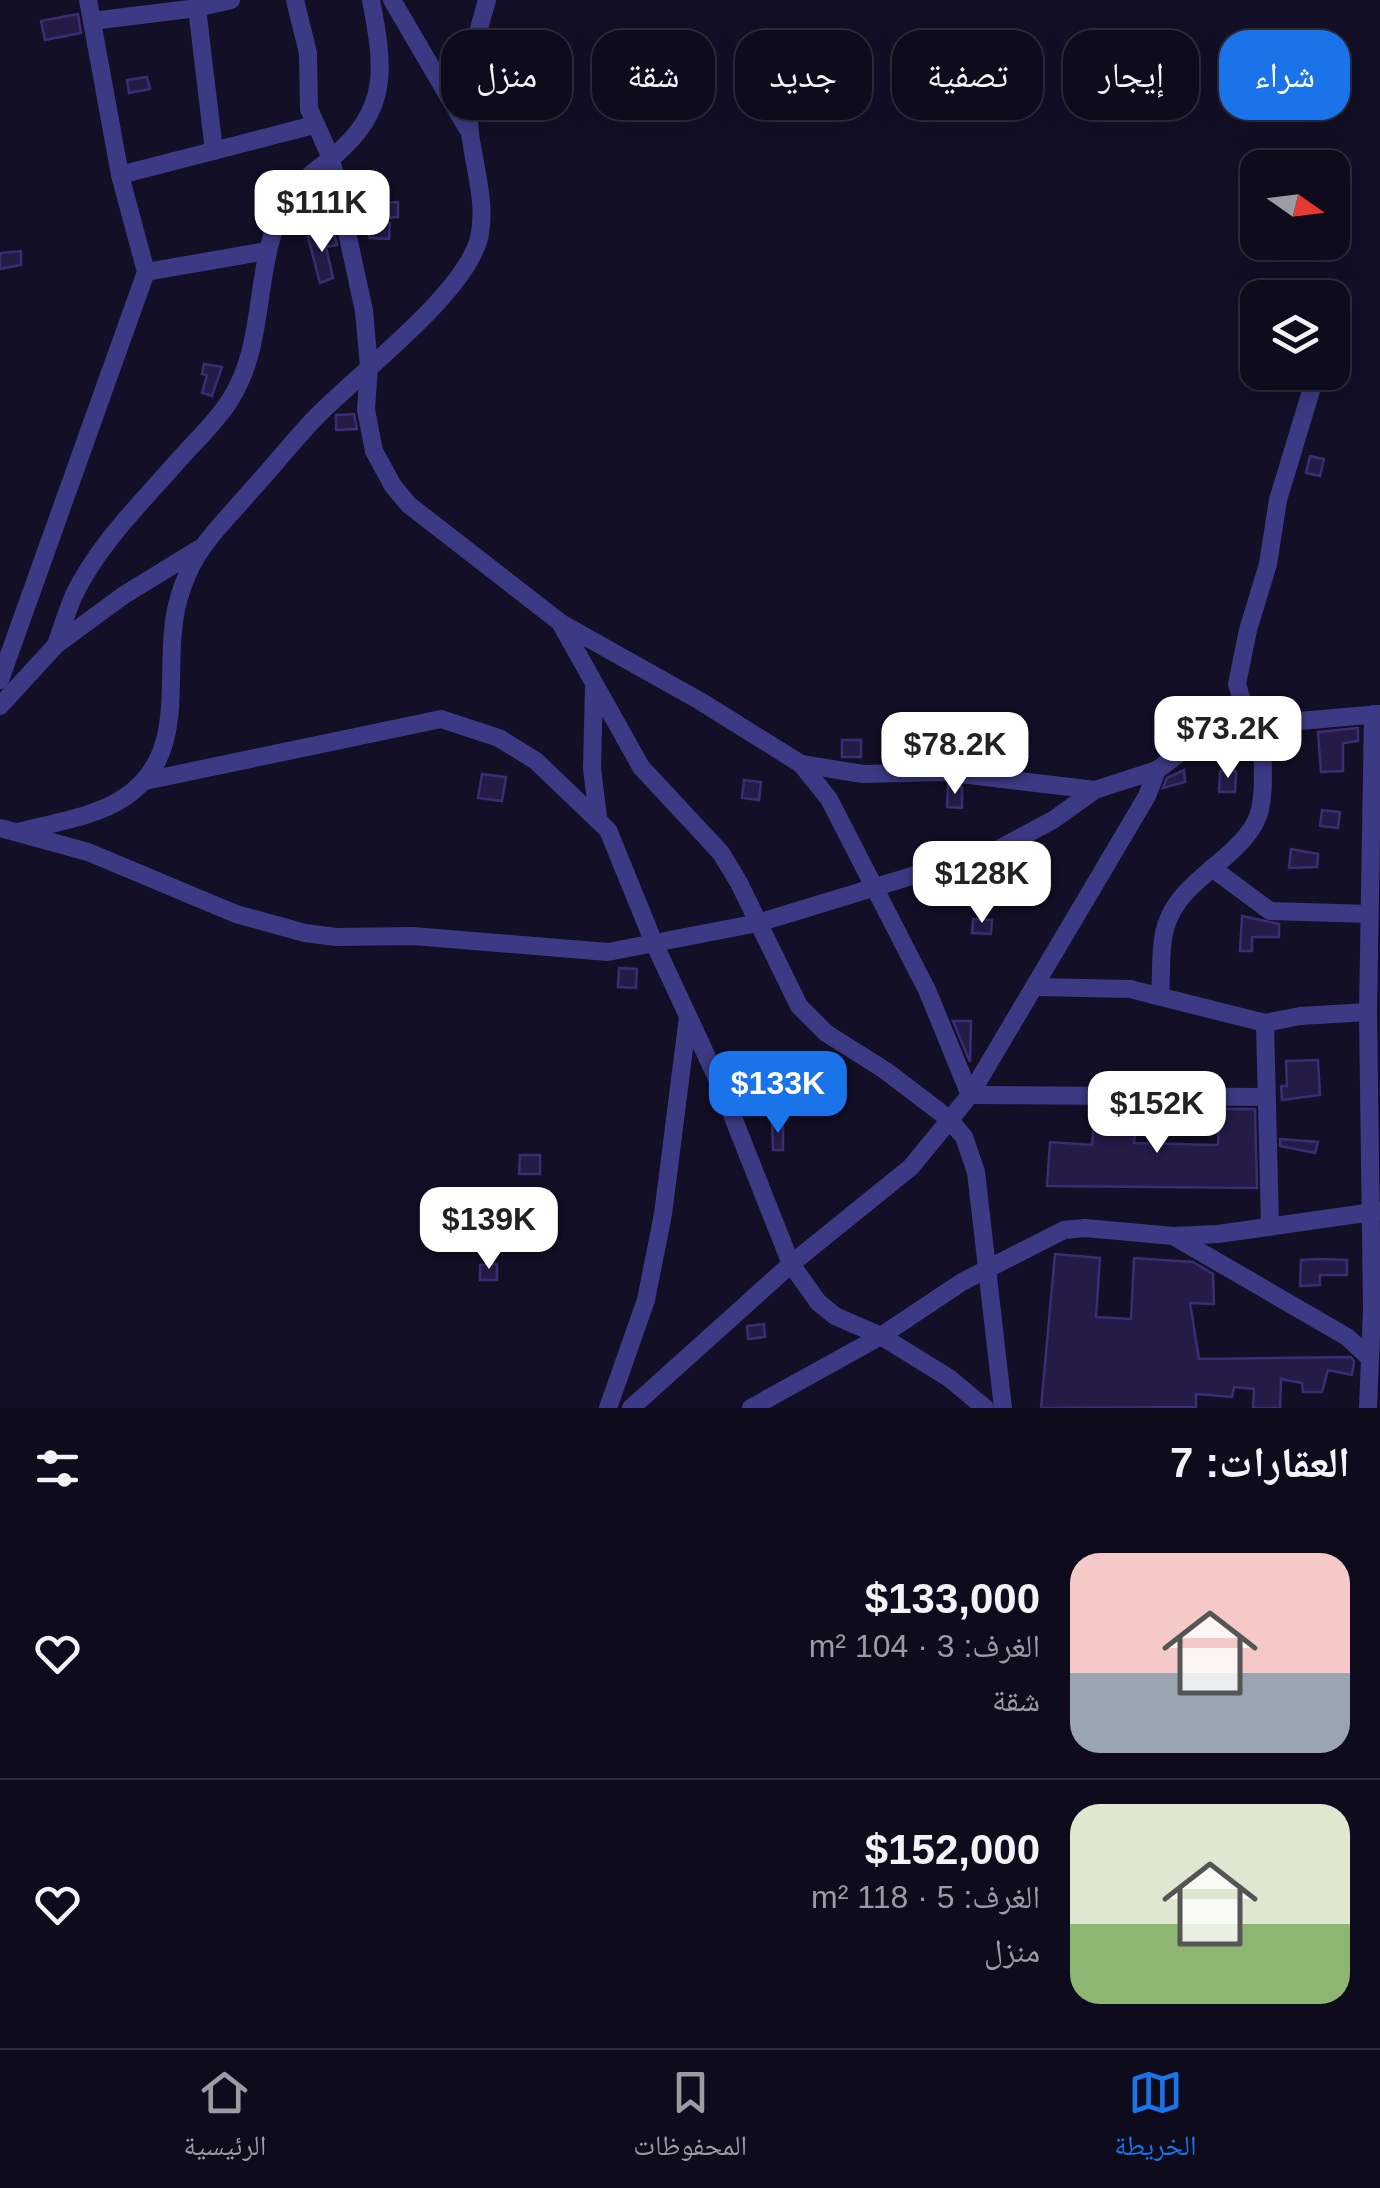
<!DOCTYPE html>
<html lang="ar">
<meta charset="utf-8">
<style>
:root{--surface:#0e0b1c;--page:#171425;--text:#f1f3f6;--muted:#9b9ba3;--line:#2e2b3b;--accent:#1a73e8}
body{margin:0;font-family:Arial,"Noto Naskh Arabic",sans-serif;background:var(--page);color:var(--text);direction:rtl;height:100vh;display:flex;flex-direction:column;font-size:38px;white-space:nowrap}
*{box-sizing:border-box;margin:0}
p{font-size:32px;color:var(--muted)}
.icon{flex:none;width:55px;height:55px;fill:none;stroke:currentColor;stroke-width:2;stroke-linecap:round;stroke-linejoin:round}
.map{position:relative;height:1408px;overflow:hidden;direction:ltr}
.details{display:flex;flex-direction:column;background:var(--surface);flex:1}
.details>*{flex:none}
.guide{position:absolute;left:30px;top:30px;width:1320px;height:90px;direction:rtl;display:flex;gap:20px}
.needle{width:65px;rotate:104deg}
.tools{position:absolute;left:1240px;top:150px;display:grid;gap:20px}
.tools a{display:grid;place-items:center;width:110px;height:110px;border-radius:20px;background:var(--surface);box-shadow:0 5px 25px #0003,0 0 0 2px var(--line);font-size:50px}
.price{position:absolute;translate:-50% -85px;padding:0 22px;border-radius:20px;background:#fff;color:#222;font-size:32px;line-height:65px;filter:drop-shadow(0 2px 5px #0008)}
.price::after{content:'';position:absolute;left:50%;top:60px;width:30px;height:22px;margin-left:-15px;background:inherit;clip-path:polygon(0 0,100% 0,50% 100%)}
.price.selected{background:var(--accent);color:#fff}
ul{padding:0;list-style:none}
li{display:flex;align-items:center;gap:30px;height:250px;padding:0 30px}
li+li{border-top:2px solid var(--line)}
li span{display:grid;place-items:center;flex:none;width:280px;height:200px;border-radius:30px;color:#555}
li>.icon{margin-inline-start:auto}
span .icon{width:120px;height:120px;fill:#fffc;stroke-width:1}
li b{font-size:42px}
h2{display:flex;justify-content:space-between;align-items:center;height:120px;padding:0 30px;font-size:42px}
.tag{padding:0 35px;border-radius:30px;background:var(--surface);box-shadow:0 5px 25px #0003,0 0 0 2px var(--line);font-size:35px;line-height:90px}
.tag.selected{background:var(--accent);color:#fff}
.tabs{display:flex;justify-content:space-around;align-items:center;height:140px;border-top:2px solid var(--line);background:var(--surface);font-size:28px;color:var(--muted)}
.tabs a{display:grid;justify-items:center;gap:5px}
.tabs .selected{color:var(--accent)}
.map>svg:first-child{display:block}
</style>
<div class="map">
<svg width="1380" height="1408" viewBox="0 0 1380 1408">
<rect width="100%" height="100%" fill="#130f26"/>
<g fill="#241b47" stroke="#3b2d73" stroke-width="2.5">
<path d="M78,14L81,33L45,40L41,21Z"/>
<path d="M147,77L150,89L129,93L127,80Z"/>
<path d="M398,202V217L383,218L382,203Z"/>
<path d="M370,222L390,223L389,239L369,238Z"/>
<path d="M334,233L337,245L326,247L333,278L320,283L308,237Z"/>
<path d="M21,251V265L0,269V253Z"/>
<path d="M204,364L222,367L212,396L202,393L207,375L202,374Z"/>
<path d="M354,414L357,429L336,430V415Z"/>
<path d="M1310,456L1324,459L1320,476L1306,473Z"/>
<path d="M1358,728V741L1343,743V771L1321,772L1318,732Z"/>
<rect x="842" y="740" width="19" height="17"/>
<path d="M1184,770L1185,782L1163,788L1167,778Z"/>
<path d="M1220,771H1236L1235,792H1219Z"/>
<path d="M482,774L506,777L502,801L478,798Z"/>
<path d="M744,780L761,782L759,800L742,798Z"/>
<path d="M948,785L962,787V808L947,807Z"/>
<path d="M1322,810L1340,812L1338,828L1320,826Z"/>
<path d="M1291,849L1318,854L1317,867L1289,868Z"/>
<path d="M1242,916L1279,924V937H1252V951H1240Z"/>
<path d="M973,919L992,920L991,934L972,933Z"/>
<path d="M619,968L637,969L636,988L618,987Z"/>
<path d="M953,1021H971L970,1062Z"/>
<path d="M1318,1060L1320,1095L1282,1100L1281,1086H1287L1286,1061Z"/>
<path d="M1095,1108L1138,1109L1134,1143L1218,1145L1220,1109H1255L1257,1188L1047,1186L1050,1142L1092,1145Z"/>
<path d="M772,1123H783V1150H773Z"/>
<path d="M1280,1139L1318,1142L1315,1153L1280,1146Z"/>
<path d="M520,1155H540V1174H519Z"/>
<path d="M1055,1254L1100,1258L1096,1317L1131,1319L1134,1258L1193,1262L1213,1274L1214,1304L1190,1303L1199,1359L1351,1357L1354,1361L1352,1375L1328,1370L1322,1392H1303L1302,1383L1281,1379L1280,1408H1253L1254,1389L1234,1387L1232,1397L1196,1394V1407L1041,1408Z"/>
<path d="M1320,1259L1347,1260V1275H1320V1285L1300,1286L1301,1260Z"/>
<path d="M497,1264V1280H480V1265Z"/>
<path d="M764,1324L765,1337L748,1339L747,1326Z"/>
</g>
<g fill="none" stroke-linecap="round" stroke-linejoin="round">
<g stroke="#3d3a85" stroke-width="18">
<path d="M295,0L308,53L309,109L331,158L364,311L369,366L366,410L374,451L393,486L409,505L561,623L700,701L801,764L829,799L927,990L970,1095"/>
<path d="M392,0L467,128"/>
<path d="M197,8L214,151"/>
<path d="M92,21L197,8L231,0"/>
<path d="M120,175L314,125"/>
<path d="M146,272L267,251"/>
<path d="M561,624L641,767L721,853L739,883L799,1006L826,1033L886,1071L949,1119L964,1137L976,1172L1003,1408"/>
<path d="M56,645C62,628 67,611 74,595C98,545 140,504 176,463C193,443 216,423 230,400C268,341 252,265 285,204C296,184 315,171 333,157C390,109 384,68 371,0"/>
<path d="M0,680L146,272L120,175L88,0"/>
<path d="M594,688L592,768L598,818"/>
<path d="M0,706L56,645L124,595L199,549"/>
<path d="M801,764L863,774L944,772L1095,790"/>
<path d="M145,781L441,719L499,738L536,761L608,830L654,943L721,1087L791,1264L818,1302L835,1316L881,1336L949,1378L985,1408"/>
<path d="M0,828L88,852L236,914L305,933L336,937L413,936L608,952L758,923L997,850L1053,820L1095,790L1157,770L1208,732L1220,728L1380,714"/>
<path d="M18,832C52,823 96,817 125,797C183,758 167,691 173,631C175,603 186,570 203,547C216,528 233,512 247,495C271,469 293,441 317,416C359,373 465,294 479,238C487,205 474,166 470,133C464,78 472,52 487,0"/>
<path d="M1212,868L1270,911L1369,914"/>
<path d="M1035,987L1130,989L1265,1023L1300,1016L1368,1012"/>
<path d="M1160,996C1162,973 1159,941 1168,920C1184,879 1234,861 1255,823C1268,801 1261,750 1262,724L1244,708L1237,684L1248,630L1268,564L1278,500L1311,391L1313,372"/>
<path d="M1265,1023L1270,1227"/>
<path d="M970,1095L1266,1097"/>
<path d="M1173,1236L1347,1337L1370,1358"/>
<path d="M608,1408L646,1300L663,1214L688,1017"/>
<path d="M631,1408L791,1264L911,1167L970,1095L1147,796L1157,770"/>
<path d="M751,1408L881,1336L962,1282L1064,1230L1085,1228L1173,1236L1218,1234L1380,1211"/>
<path d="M1368,1408L1372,1309L1368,1012L1373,714"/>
</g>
</g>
</svg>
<div class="tools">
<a><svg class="needle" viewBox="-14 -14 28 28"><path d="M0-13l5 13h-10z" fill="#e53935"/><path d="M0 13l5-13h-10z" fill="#9b9ba3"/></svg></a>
<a><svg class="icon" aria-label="layers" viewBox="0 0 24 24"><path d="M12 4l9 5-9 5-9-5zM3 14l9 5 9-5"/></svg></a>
</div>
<b class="price" style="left:322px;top:255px">$111K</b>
<b class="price" style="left:1228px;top:781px">$73.2K</b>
<b class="price" style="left:955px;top:797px">$78.2K</b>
<b class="price" style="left:982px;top:926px">$128K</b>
<b class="price selected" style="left:778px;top:1136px">$133K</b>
<b class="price" style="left:1157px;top:1156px">$152K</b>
<b class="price" style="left:489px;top:1272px">$139K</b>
<div class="guide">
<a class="tag selected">شراء</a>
<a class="tag">إيجار</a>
<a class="tag">تصفية</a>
<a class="tag">جديد</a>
<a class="tag">شقة</a>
<a class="tag">منزل</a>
</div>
</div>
<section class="details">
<h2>العقارات: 7<svg class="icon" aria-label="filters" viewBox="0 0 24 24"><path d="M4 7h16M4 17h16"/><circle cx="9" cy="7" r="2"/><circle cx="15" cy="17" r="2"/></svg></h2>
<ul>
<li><span style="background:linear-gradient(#f6c9c9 60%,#9aa5b1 0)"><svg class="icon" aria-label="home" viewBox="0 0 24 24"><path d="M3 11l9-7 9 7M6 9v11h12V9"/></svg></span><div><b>$133,000</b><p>الغرف: 3 · 104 m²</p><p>شقة</p></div><svg class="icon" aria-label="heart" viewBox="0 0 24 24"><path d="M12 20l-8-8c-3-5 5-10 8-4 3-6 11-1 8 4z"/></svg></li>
<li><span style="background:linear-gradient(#dfe7d0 60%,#8fb573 0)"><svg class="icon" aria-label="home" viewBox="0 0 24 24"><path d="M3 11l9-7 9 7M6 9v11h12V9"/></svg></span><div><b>$152,000</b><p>الغرف: 5 · 118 m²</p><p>منزل</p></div><svg class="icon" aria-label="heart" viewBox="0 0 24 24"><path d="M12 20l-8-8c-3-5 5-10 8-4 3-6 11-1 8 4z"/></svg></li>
</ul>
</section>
<nav class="tabs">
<a class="selected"><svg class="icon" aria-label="map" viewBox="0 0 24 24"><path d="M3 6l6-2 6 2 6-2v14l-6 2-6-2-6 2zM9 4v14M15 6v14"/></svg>الخريطة</a>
<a><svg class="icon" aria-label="saved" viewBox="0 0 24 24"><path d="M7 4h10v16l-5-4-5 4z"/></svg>المحفوظات</a>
<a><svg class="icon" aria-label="home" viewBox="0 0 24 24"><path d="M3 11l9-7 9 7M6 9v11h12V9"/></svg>الرئيسية</a>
</nav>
